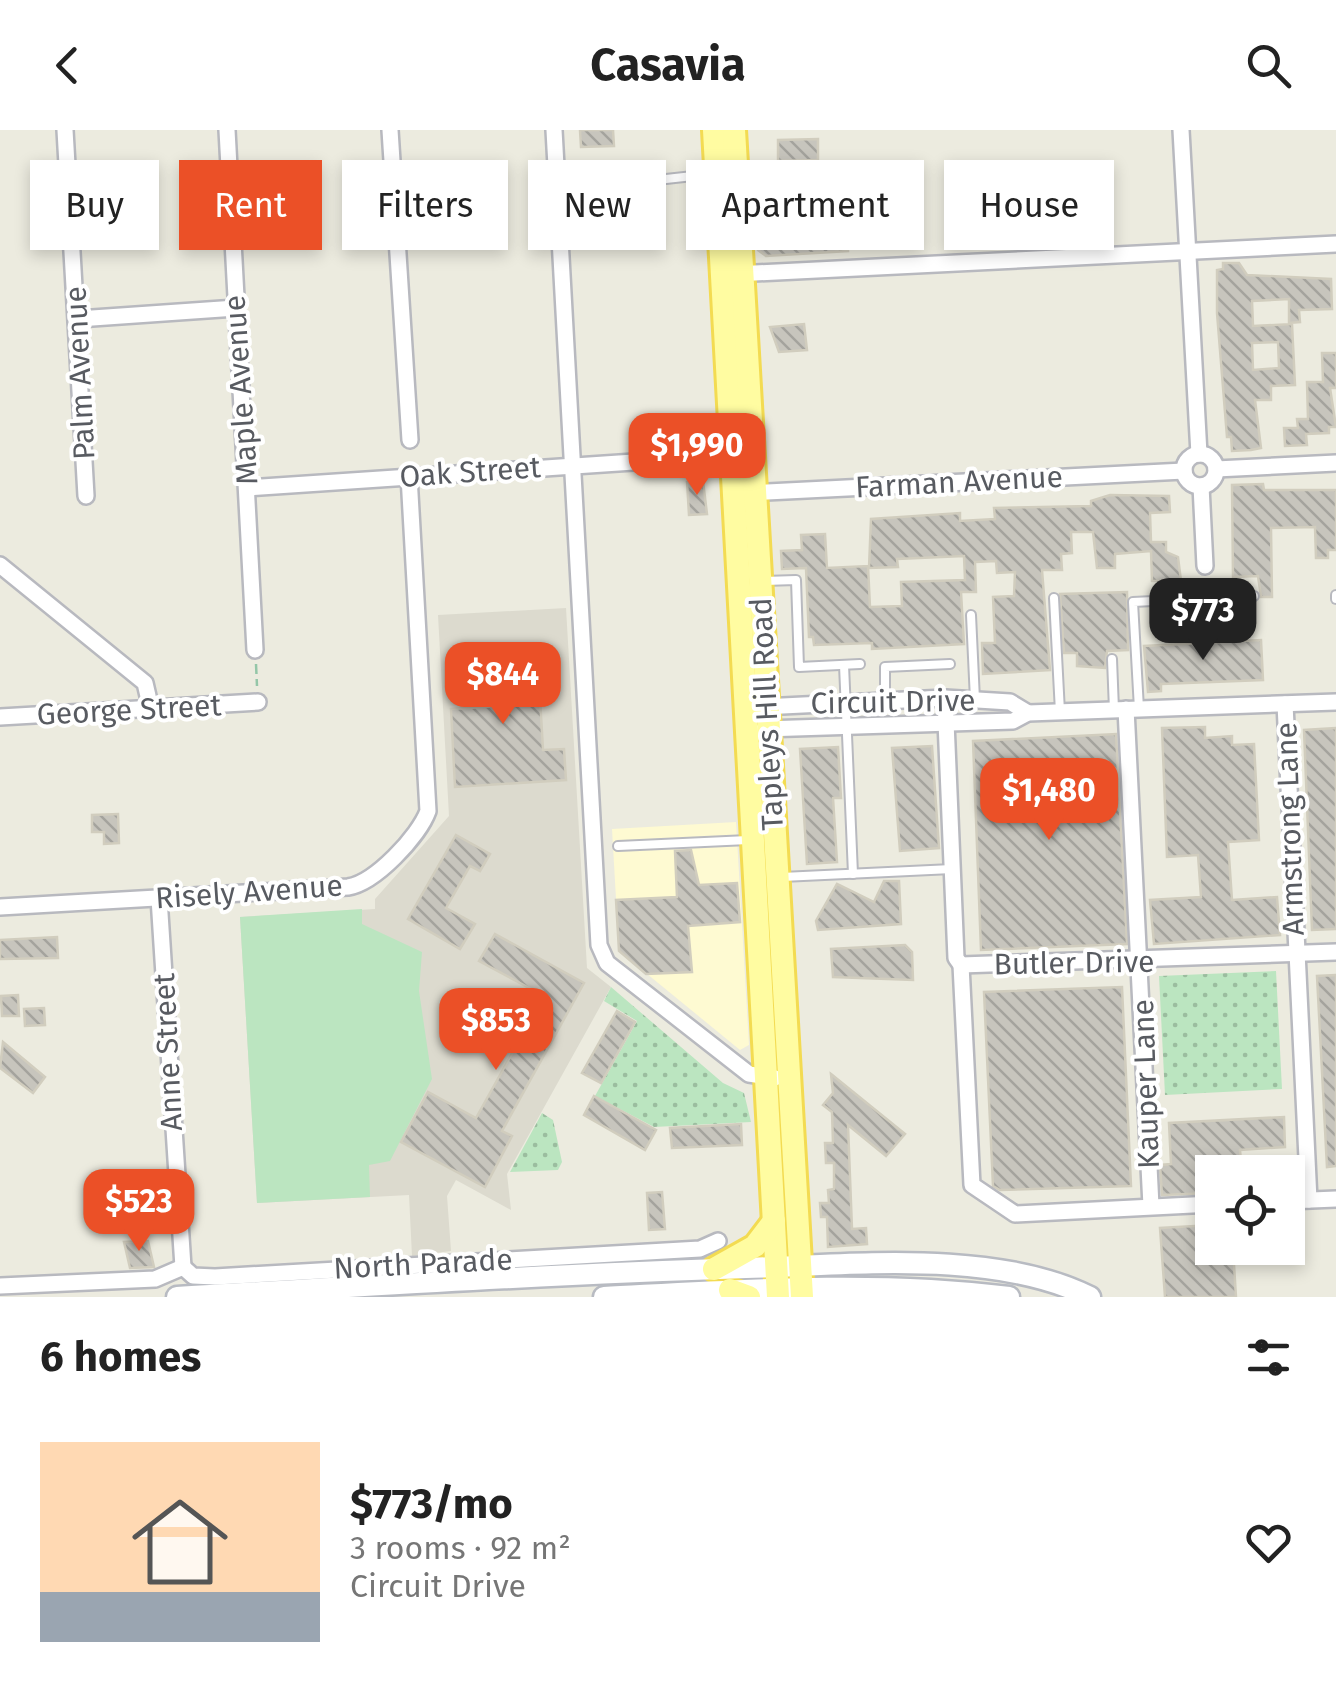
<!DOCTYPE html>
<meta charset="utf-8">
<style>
:root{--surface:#fff;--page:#f2f2f2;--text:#222;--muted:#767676;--accent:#eb5027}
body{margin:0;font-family:"Fira Sans",sans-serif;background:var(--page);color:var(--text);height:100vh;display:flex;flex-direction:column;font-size:38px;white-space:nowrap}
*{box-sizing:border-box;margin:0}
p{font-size:32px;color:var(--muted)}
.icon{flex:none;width:55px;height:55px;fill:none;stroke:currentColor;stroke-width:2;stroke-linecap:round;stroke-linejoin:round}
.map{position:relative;height:1167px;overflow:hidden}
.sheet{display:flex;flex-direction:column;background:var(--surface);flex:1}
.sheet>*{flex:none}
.hud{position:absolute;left:30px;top:30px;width:1278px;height:90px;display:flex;gap:20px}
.tools{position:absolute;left:1195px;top:1025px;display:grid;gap:20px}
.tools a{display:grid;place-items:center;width:110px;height:110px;border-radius:0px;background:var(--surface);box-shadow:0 5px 15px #0003;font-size:50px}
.price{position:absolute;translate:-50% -85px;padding:0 22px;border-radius:20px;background:var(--accent);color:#fff;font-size:32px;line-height:65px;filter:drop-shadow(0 2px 5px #0008)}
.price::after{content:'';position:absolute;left:50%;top:60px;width:30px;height:22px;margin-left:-15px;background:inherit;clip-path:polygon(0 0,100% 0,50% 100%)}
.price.on{background:#222;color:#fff}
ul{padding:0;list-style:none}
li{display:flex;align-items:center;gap:30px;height:250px;padding:0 40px}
li span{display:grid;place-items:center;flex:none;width:280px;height:200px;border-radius:0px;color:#555}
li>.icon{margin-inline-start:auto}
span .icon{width:120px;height:120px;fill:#fffc;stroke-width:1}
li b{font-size:42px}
h2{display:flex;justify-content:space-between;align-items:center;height:120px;padding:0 40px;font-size:42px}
.tag{padding:0 35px;border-radius:0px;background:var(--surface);box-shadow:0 5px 15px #0003;font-size:35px;line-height:90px}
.tag.on{background:var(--accent);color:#fff}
header{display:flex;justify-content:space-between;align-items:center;height:130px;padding:0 40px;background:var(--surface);font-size:45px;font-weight:700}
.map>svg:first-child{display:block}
</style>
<header><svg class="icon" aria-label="back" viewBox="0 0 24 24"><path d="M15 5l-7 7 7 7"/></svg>Casavia<svg class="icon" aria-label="search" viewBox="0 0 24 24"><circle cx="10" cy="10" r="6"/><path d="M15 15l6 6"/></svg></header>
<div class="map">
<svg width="1336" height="1167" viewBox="0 0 1336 1167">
<defs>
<pattern id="green-dots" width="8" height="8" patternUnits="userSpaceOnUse" patternTransform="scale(2.5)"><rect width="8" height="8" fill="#bbe5c0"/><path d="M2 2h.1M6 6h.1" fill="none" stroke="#9bbd9f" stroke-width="1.8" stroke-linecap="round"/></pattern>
<pattern id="building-back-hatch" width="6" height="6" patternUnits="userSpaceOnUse" patternTransform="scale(2.5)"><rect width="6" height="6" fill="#c7c5bd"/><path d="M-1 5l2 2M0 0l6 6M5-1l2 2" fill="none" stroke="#a4a39d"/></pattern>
</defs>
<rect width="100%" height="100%" fill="#ecebdf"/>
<path fill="#fefad2" d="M736,692L749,915L740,920L619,821L612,699Z"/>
<path fill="#dcdace" d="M566,478L587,838L611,857L507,1044L511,1080L456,1050L447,1066L451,1121L412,1126L409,1065L257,1073L240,787L375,779V769L449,686L438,485Z"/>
<g fill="url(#green-dots)">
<path d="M1276,841L1282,959L1165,965L1159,846Z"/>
<path d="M611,857L723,953L744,963L751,992L654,997L595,966L637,891L604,871Z"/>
<path d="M542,983L553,990L562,1032L558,1040L510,1042Z"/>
</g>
<path fill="#bbe5c0" d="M362,779V794L422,822L419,861L432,949L390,1031L369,1035L370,1067L257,1073L240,787Z"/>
<g fill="url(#building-back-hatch)" stroke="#d1cdbe" stroke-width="2.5" fill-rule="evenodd">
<path d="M580,0H613L614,16L581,17Z"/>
<path d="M818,9V30L778,31V10Z"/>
<path d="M836,54L839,79L828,92L846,91L848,121L766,126L758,120L757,97L783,95L774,86L783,78L773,72L778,66L774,62L790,56Z"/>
<path d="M1223,133H1239L1247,145L1331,149L1332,179L1299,180L1300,192L1289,193V169L1252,171L1253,196L1292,194L1295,255L1271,256V270H1255L1261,318L1251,320L1232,321L1231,307H1227L1217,183V140L1223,139ZM1278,212L1279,238L1253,240L1252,213Z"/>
<path d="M804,194L807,220L779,222L770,197Z"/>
<path d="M1322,223H1336V258H1330L1336,297H1329V303L1306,304L1307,315L1285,316L1284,298H1298L1297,289H1308L1307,252H1323Z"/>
<path d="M703,351L707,384L689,385L687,352Z"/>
<path d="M1263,354L1264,360H1336V420H1328V428H1316L1315,397L1271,398L1272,467H1261L1258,446L1233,447L1232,355Z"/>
<path d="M1110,365L1169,366L1170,382L1150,383L1151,412H1166V422L1178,427L1181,451H1152L1151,421L1115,424V438H1097L1093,402H1071L1072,423L1061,424L1062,440H1042L1050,540L983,544L982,513H995L993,467L1014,466L1015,442L997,443L996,431L975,432L976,462H961L964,514L872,519V513L814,515L813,507H809L806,438L782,439L781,421L802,420L801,405L825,404L827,438L868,436L870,477L902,476L901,452L965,450L964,426L897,429L898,437L869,438L871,389L960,383V391L995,389L994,378L1091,376V371Z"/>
<path d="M1127,462L1128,520L1107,521L1105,538L1077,536V523H1064L1060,464Z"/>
<path d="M1261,510L1263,550L1161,554V561L1148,562L1144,516Z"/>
<path d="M537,514L543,620L564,619L566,650L455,657L451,579L519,575L517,554L453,558L452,534L518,530L517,515Z"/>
<path d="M1205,597V608L1232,606V615L1254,614L1259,710L1228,712L1232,770L1277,767L1280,805L1154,814L1150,770L1201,767L1198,725L1167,727L1162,598Z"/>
<path d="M1336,598V799L1312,800L1304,600Z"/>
<path d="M1116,604L1127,814L981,820L973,611Z"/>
<path d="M932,616L939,718L900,721L892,618Z"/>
<path d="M838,617L841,668H833L837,732L807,734L800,619Z"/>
<path d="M118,684L119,713L104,714V702H92V685Z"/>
<path d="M456,705L490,724L480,741L470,736L446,778L475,794L460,819L408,789Z"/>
<path d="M691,720L699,755L737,753L740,792L688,796L692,842L646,844L619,821L616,770L677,767L675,721Z"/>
<path d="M884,751H899L901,794L818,800L816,791L837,754L874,772Z"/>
<path d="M495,804L584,853L502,1001L512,1006L485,1057L401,1012L428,962L476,988L544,866L479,831Z"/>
<path d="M57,807L58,828L0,829V810Z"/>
<path d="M905,815L912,822L913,850L833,847L831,819Z"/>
<path d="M1336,845V1036L1327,1037L1317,846Z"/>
<path d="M1122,857L1131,1056L1000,1060L993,1056L984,862Z"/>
<path d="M18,865L19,886H2L1,866Z"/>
<path d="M44,878L45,895L25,896L24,879Z"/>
<path d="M617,881L635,892L601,953L582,943Z"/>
<path d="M3,912L45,947L33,963L0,938Z"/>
<path d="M831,944L905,1004L886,1026L848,995L852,1099L866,1098L867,1114L828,1117L827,1087H821L820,1073H829L828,1060L834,1059V1033H826L825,1013H833L832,982L823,975L833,963Z"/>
<path d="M594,966L656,1000L645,1020L584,985Z"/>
<path d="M1284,987L1285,1017L1240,1020L1242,1042H1210L1211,1063L1162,1065L1160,1035L1171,1034L1169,993Z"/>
<path d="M741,994L742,1015L672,1018L670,998Z"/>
<path d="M662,1062L665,1099L649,1100L647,1063Z"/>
<path d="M1212,1095V1118H1233L1236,1167H1165L1160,1098Z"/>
<path d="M148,1111L154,1137L130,1138L124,1112Z"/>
</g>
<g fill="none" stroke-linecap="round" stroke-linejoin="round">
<defs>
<g id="service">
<path d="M558,61L711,44"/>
<path d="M764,451L796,450L799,537L860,534"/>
<path d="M1336,465V469"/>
<path d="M1054,468L1060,582"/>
<path d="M971,485L975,570"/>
<path d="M1112,529L1114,580"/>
<path d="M844,535L853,744"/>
<path d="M885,570V537L950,534"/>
<path d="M1139,579L1133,472L1254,466"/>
<path d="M618,716L748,710"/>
<path d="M782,747L952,739"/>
</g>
<g id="minor">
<path d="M65,0L86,366"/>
<path d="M227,0L255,520"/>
<path d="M390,0L410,310"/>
<path d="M554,0L599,815L607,833L749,944L775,948"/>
<path d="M1181,0L1199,324"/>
<path d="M736,144L1336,114"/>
<path d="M78,189L236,178"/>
<circle cx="1200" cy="340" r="16"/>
<path d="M1216,339L1336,333"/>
<path d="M1201,356L1205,436"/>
<path d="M248,358L737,325"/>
<path d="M748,363L1184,341"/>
<path d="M0,435L145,553L151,579"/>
<path d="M945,568L956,828L961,835L1336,822"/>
<path d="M1285,574L1309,1070"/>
<path d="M762,577L945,568L1010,572L1028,583"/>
<path d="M1126,579L1151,1076"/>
<path d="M0,587L258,572"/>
<path d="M764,599L1013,591L1028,583L1336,572"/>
<path d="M159,768L183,1137"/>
<path d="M0,777L348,757C375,753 419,706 428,681L409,346"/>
<path d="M961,835L972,1055L1015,1084L1212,1074"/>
<path d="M1288,1071L1336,1069"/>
<path d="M183,1137L193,1146L215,1147L700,1119L718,1111"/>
<path d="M0,1156L155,1149L183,1137"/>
</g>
<g id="secondary">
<path d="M177,1167C367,1156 556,1144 746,1138C851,1135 994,1119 1090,1167"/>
<path d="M604,1167C739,1160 874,1150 1009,1167"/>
</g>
<g id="primary">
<path d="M714,0L778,1167"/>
<path d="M734,0L802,1167"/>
<path d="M714,1139L755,1116L774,1091"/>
<path d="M730,1160L749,1167"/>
</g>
</defs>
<use href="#service" stroke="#b8b9bf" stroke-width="12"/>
<use href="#minor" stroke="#b8b9bf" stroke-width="20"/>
<use href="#secondary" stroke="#b8bbc2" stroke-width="25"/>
<use href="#primary" stroke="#f3db52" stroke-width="28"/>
<path stroke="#94c6a8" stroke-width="2.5" stroke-dasharray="10 5" stroke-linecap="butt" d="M256,534L257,556"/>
<use href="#service" stroke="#fff" stroke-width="8"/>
<use href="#minor" stroke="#fff" stroke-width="15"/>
<use href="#secondary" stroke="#fff" stroke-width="20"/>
<use href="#primary" stroke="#fffca1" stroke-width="22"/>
</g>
<g text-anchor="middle" stroke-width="8" stroke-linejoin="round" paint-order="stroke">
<g font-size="30" fill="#585b61" stroke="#fff">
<text transform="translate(80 243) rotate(-93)" y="10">Palm Avenue</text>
<text transform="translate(241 260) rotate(-94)" y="10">Maple Avenue</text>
<text transform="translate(470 342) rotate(-4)" y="10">Oak Street</text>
<text transform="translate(959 352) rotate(-3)" y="10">Farman Avenue</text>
<text transform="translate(893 572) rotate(-1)" y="10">Circuit Drive</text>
<text transform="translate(129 580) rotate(-3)" y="10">George Street</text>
<text transform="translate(767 584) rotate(-93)" y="10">Tapleys Hill Road</text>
<text transform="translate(1290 699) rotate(-92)" y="10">Armstrong Lane</text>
<text transform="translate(249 762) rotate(-4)" y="10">Risely Avenue</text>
<text transform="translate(1074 833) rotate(-1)" y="10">Butler Drive</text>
<text transform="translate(168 922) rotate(-93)" y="10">Anne Street</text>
<text transform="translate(1146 954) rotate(-92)" y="10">Kauper Lane</text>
<text transform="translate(423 1134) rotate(-3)" y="10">North Parade</text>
</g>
</g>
</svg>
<div class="tools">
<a><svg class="icon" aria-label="locate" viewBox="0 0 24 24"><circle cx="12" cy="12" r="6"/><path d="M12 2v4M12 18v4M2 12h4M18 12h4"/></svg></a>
</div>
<b class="price" style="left:697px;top:368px">$1,990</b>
<b class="price on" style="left:1203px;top:533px">$773</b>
<b class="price" style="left:503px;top:597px">$844</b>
<b class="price" style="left:1049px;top:713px">$1,480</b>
<b class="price" style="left:496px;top:943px">$853</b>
<b class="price" style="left:139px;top:1124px">$523</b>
<div class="hud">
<a class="tag">Buy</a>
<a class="tag on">Rent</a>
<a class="tag">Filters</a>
<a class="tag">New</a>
<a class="tag">Apartment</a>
<a class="tag">House</a>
</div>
</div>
<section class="sheet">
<h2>6 homes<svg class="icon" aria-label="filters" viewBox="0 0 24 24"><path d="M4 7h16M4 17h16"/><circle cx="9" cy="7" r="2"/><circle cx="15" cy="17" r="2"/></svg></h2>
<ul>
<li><span style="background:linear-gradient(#ffd9b3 75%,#9aa5b1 0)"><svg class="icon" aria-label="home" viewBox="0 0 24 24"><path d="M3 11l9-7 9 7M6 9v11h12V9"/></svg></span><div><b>$773/mo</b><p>3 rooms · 92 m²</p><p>Circuit Drive</p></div><svg class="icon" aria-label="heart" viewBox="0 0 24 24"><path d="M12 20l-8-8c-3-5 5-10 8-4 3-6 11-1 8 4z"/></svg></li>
</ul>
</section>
